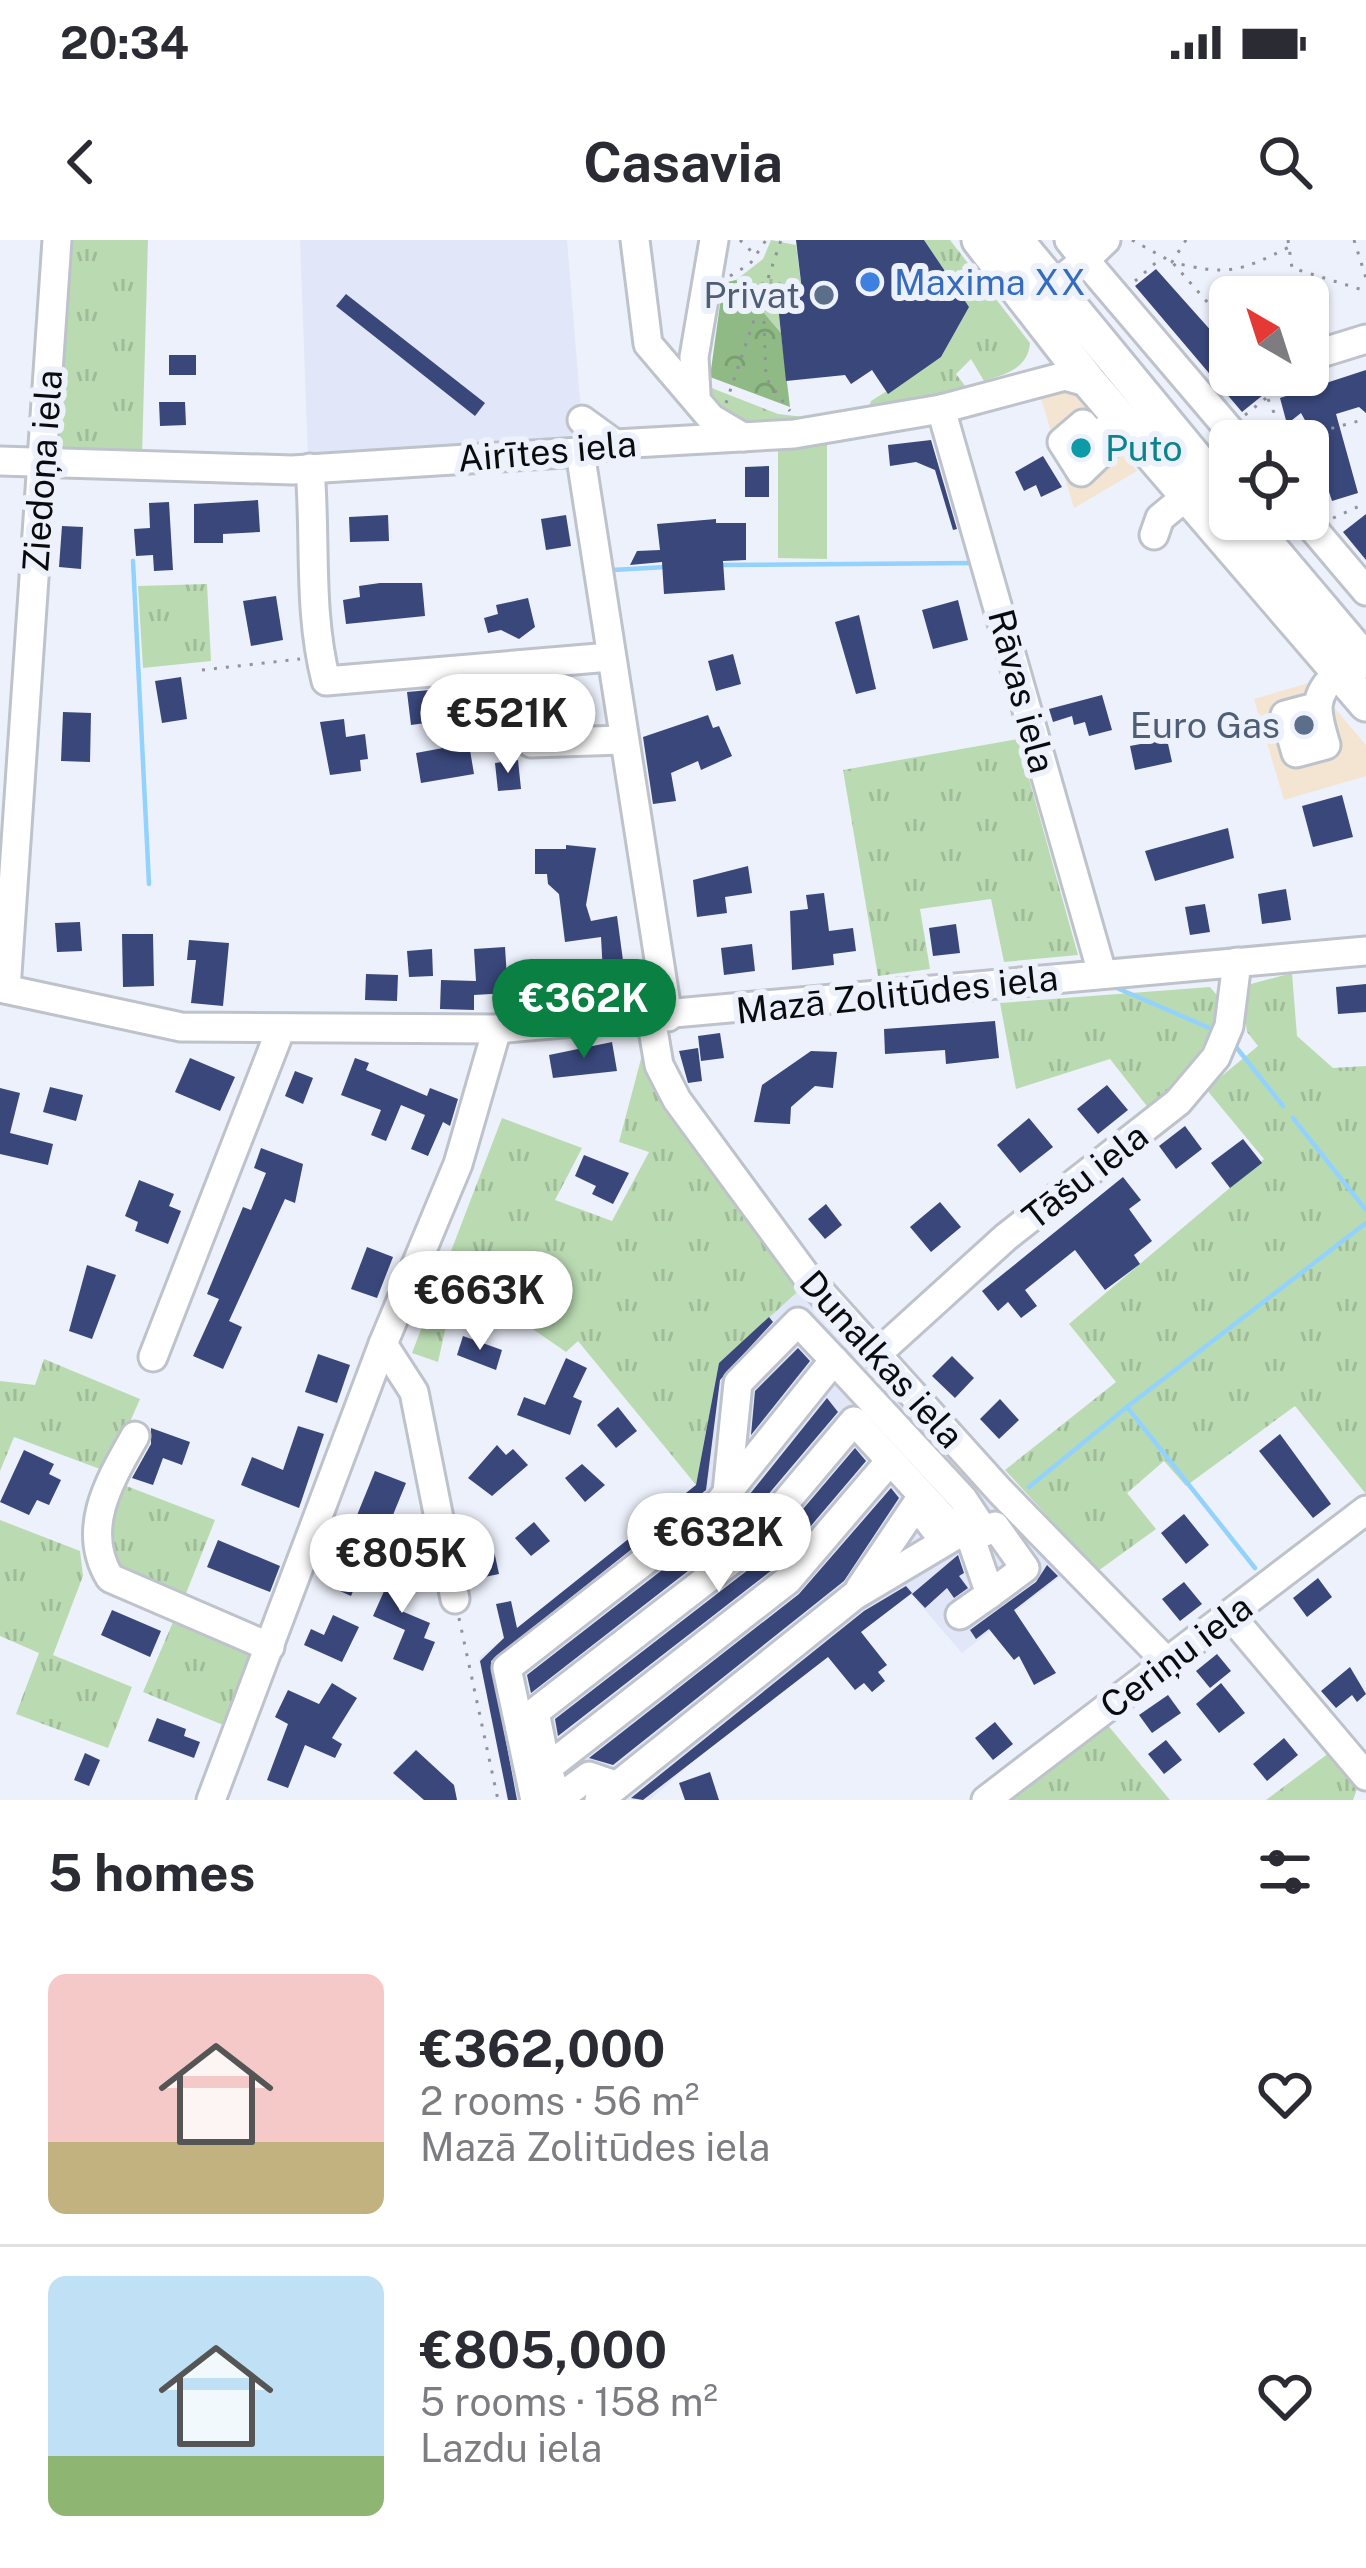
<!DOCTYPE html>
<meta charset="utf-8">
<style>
:root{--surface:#fff;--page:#f2f2f3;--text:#2b2b33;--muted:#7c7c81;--line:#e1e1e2;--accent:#0b8043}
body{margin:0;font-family:"Public Sans",sans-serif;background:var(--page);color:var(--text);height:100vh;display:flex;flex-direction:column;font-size:45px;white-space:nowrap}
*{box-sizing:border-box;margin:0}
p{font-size:39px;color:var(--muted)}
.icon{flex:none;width:66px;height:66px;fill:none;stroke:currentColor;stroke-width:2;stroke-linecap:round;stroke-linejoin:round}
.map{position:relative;height:1560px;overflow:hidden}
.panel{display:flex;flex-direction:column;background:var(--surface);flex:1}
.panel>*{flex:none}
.needle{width:78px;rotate:321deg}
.fabs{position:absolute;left:1209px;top:36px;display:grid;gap:24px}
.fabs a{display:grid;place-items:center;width:120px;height:120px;border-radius:18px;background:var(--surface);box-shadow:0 3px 9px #0004;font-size:60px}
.price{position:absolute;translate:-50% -102px;padding:0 27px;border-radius:42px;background:#fff;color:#222;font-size:39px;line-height:78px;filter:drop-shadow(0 3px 6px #0008)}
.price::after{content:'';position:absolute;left:50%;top:72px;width:36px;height:27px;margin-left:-18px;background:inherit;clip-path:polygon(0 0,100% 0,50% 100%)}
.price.selected{background:var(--accent);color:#fff}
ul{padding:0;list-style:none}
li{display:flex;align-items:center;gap:36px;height:300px;padding:0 48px}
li+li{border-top:3px solid var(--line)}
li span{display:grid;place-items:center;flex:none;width:336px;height:240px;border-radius:18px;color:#555}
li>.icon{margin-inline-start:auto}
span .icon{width:144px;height:144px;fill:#fffc;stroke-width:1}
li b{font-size:51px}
h2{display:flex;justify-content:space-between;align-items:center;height:144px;padding:0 48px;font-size:51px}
.status{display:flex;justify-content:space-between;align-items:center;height:84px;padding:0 60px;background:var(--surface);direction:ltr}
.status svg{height:33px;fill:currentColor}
header{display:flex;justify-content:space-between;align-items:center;height:156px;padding:0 48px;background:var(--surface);font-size:54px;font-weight:700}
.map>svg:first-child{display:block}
</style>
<div class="status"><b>20:34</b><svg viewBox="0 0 49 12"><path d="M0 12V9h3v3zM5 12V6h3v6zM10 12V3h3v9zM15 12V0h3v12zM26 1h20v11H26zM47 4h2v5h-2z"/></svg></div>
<header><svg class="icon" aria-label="back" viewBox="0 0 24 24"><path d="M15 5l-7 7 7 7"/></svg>Casavia<svg class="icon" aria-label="search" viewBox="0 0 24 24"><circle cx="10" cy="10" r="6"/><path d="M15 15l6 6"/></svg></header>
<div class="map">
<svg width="1366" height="1560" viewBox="0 0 1366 1560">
<defs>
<pattern id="grass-tufts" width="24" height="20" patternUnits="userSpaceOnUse" patternTransform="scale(3)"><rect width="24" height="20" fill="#badbb2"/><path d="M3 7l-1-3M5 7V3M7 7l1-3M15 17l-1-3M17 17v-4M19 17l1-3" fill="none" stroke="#9fbb98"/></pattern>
<pattern id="forest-crowns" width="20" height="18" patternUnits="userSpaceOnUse" patternTransform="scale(3)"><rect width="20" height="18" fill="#8fba86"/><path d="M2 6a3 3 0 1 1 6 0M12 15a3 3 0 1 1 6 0" fill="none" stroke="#7a9f72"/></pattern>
</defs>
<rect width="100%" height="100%" fill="#edf1fb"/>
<g fill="#f3e5d1">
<path d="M1068,147L1137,231L1074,268L1040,155Z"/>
<path d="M1312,442L1366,505V536L1284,560L1254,459Z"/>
</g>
<g fill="#e1e7f8">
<path d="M300,0H567L583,197L308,216Z"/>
<path d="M804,1046L1065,1333L962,1413L911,1354L712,1504L650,1560H508L479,1418L696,1245L719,1123Z"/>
</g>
<g fill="url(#grass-tufts)">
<path d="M68,0H148L142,216L53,217Z"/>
<path d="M771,0L796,5L802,49L778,65L781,93L736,40L763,19Z"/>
<path d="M924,0H950L1030,103C1028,129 1005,134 984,141L971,119L956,134L966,147L868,169L871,161L941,117L968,68Z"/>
<path d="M704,145L778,174L813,178C765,184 732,192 704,145Z"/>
<path d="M207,344L211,421L143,428L138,346Z"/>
<path d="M1018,499L1078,715L1004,722L991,659L920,669L930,729L878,736L843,530Z"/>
<path d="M1292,733L1297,796L1333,828L1366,826V1254L1295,1166L1186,1246L1164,1221L1127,1253L1156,1289L1098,1331L1005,1230L1116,1142L1069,1084L1264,919L1206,849L1258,806L1247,792L1242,755L1251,744Z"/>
<path d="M1210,747L1221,760C1210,807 1183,838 1150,870L1110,819L1016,849L1000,763Z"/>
<path d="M642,815L679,883L804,1046L719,1123L696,1245L578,1101L566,1112L457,1037L438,1122L412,1113L502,878L582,908L555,960L612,981L649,912L619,902Z"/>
<path d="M44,1119L140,1159L108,1232L14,1197L0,1231V1141L35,1145Z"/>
<path d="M116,1242L215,1280L185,1356L113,1330L106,1270Z"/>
<path d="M0,1280L80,1311L83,1336L53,1415L132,1447L108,1508L16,1474L39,1413L0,1396Z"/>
<path d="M176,1375L253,1408L223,1485L143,1452Z"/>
<path d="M1106,1483L1170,1560H1005Z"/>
<path d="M1329,1513L1357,1549L1353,1560H1266Z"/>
</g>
<path fill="url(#forest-crowns)" d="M736,40L781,93L790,167L710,137L723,43Z"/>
<path fill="#badbb2" d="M827,204V319L778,318V208Z"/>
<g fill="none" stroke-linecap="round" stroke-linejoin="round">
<g stroke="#93d2fc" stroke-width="4.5">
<path d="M133,321L149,644"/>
<path d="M720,325L972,323"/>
<path d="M612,330L666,327"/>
<path d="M1110,745L1214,790"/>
<path d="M1236,807L1283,866"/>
<path d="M1293,878L1366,970"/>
<path d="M1029,1247L1127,1167"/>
<path d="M1255,1328L1127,1167L1366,983"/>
</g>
</g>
<g fill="#39477a">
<path d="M796,0H924L969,67L941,117L888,154L872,130L851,144L845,135L786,141L778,65L802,50Z"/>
<path d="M1156,29L1230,112V135H1260L1252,142L1263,155L1242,172L1135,46Z"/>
<path d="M346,54L485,163L475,176L336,66Z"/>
<rect x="169" y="115" width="27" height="20"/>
<path d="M1366,130V173L1359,167L1336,174L1358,253L1332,261L1306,182L1301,173L1287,184L1280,158Z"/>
<path d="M159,162H185L186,185L160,186Z"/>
<path d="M931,200L957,289L953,290L935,230L916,222L890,226L888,205Z"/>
<path d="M1043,216L1062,247L1041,257L1036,245L1024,251L1015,232Z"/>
<path d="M769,226V257H745V227Z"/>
<path d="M258,260L260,292L223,294V303H194V264Z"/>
<path d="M169,262L173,330L154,331L153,315L136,316L134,289L150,288L149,263Z"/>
<path d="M1366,274V320L1343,292Z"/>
<path d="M388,275L389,301L350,302L349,277Z"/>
<path d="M566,275L571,306L546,310L541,279Z"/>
<path d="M716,279V283H746V320L723,321L725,350L664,354L662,322L630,325L637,311L660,310L657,284Z"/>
<path d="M62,286L83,287L81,329L59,327Z"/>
<path d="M380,343H422L425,376L346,384L343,360L360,357L359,346Z"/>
<path d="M276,356L283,400L251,406L243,361Z"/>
<path d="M528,358L535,387L519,399L501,390L488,393L484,378L498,374L496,365Z"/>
<path d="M958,360L968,400L933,409L922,370Z"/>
<path d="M859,375L876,449L856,454L835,382Z"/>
<path d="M733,414L741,444L716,451L708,421Z"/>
<path d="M181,437L187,479L162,483L155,441Z"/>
<path d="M525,442L528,475L498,478L495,445Z"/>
<path d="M550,443L565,446L563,454L572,452L578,483H547Z"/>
<path d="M452,448L459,506L469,504L474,534L421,543L416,513L443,508L440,481L411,485L407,452Z"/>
<path d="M1102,455L1112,490L1089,496L1085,482L1074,485L1072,476L1053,482L1049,469Z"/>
<path d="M63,472L91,473L90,522L61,521Z"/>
<path d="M708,475L713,488L719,486L732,516L701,530L698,521L671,533L676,561L653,564L643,497Z"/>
<path d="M344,479L346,497L365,494L368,519L360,520L361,531L330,535L320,482Z"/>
<path d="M1167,499L1172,522L1135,530L1130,506Z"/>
<path d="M518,520L521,549L498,551L495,523Z"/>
<path d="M1342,555L1353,597L1313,607L1302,566Z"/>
<path d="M1228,588L1234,618L1155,641L1145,611Z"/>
<path d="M566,605L596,608L586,665L591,681L617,676L627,750L604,752L601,697L565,702L559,654L548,644L547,634H535V609H566Z"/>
<path d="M748,626L752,653L725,657L727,673L697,677L693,640Z"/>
<path d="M1286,649L1291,680L1262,684L1258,654Z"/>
<path d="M824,653L829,691L853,688L856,711L833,714L834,725L792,730L790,671L808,669L806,655Z"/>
<path d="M1205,664L1210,692L1190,695L1185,667Z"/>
<path d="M80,682L82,711L57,712L55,683Z"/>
<path d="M956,684L960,713L933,716L929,688Z"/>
<path d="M122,694H153L154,746L123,747Z"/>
<path d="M189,700L229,703L223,766L191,763L196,720H187Z"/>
<path d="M752,704L755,731L724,735L721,708Z"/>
<path d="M505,707L508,753L474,755V770L440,769L441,740L476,741L474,709Z"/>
<path d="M432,709L433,736L409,737L407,711Z"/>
<path d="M366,734L398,735L397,761L365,760Z"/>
<path d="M1366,744V772L1338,774L1336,747Z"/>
<path d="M995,781L999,818L946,824L945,810L885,814L884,789Z"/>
<path d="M720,793L724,818L701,821L698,796Z"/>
<path d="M612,802L617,831L553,838L549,815Z"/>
<path d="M698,808L702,841L688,843L679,811Z"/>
<path d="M811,811L837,812L833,848L815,846L791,867L790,884L754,882L762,845Z"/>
<path d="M190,818L235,837L220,871L175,852Z"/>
<path d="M355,818L369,823L366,830L427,856L430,848L458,859L450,886L443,882L428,916L411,909L425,875L401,865L386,901L371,895L381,870L341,855Z"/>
<path d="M295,831L313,838L303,864L285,856Z"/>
<path d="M1107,845L1128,870L1098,894L1077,869Z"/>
<path d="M50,847L83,855L76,881L43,872Z"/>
<path d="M0,848L20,853L10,893L53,904L48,925L0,914Z"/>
<path d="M1029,878L1053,907L1020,933L997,905Z"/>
<path d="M1185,886L1202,909L1176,929L1159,906Z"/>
<path d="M1243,899L1262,923L1230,948L1211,923Z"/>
<path d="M261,908L303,924L295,963L285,959L229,1081L242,1087L223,1129L193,1116L219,1059L207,1054L243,967L251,970L266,933L254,928Z"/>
<path d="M584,915L629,933L613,964L592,954L596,946L575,936Z"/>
<path d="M1123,937L1141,960L1129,969L1152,1001L1134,1015L1140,1024L1105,1050L1075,1010L1025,1050L1037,1066L1021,1078L1008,1062L998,1071L982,1051Z"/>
<path d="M139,940L174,954L169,966L181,971L168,1004L135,991L138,982L125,976Z"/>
<path d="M940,962L961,987L931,1012L910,987Z"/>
<path d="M826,964L842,985L825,999L808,979Z"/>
<path d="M367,1007L393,1017L377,1058L351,1049Z"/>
<path d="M87,1025L116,1035L92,1099L69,1091Z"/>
<path d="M769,1077L773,1082L720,1140L706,1250L491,1421L517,1560H508L480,1421L504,1398L496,1364L511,1361L517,1388L696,1245L719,1123Z"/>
<path d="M463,1096L502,1110L496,1130L457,1115Z"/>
<path d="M798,1108L810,1121L751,1195L755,1151Z"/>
<path d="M318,1114L350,1125L337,1163L305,1152Z"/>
<path d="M952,1116L974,1138L955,1158L932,1136Z"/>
<path d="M566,1118L587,1128L573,1157L582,1161L570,1195L517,1175L524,1157L545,1165Z"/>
<path d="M827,1158L838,1172L733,1296L531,1453L527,1435L733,1275Z"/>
<path d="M1000,1159L1019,1180L999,1199L980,1179Z"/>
<path d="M618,1167L637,1191L616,1208L597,1185Z"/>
<path d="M298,1186L324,1194L299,1268L241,1245L252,1217L283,1230Z"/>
<path d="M151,1188L190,1202L182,1225L163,1218L153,1245L132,1238L151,1204Z"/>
<path d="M1280,1194L1331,1264L1313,1278L1259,1211Z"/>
<path d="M497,1205L506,1215L513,1209L528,1225L492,1256L468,1238Z"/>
<path d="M855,1208L866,1221L776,1327L558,1496L555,1479L757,1323Z"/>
<path d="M24,1210L54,1224L49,1234L61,1240L49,1265L37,1260L29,1275L0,1262Z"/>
<path d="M582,1224L605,1245L585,1262L565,1238Z"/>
<path d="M375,1231L406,1243L384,1297L353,1285Z"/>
<path d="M891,1248L899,1258L844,1341L613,1525L589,1518L799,1354Z"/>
<path d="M1184,1274L1209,1305L1186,1324L1161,1293Z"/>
<path d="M534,1282L550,1301L531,1316L515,1298Z"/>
<path d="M218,1300L280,1326L270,1352L207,1327Z"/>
<path d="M494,1311L499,1334L470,1340L465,1317Z"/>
<path d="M958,1315L964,1333L959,1336L968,1348L954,1358L947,1348L925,1368L912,1354Z"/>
<path d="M376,1317L414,1334L399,1370L430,1383L424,1398L435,1402L423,1431L393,1419L405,1390L373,1376L389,1340L369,1332Z"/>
<path d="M341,1324L361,1332L351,1356L331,1347Z"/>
<path d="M1047,1325L1058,1336L1014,1370L1056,1433L1034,1445L1019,1416L1014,1420L989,1389L976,1399L970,1390L1036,1342Z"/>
<path d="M1318,1338L1332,1357L1307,1377L1293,1358Z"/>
<path d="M1184,1342L1202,1364L1180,1381L1162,1359Z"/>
<path d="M906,1346L912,1353L861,1392L887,1425L878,1432L885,1441L872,1452L864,1443L855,1450L828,1417L643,1560L631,1558L864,1371Z"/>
<path d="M112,1370L161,1391L150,1417L101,1395Z"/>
<path d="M333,1375L359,1387L342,1422L304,1405L311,1389L324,1395Z"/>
<path d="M1217,1414L1231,1431L1210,1448L1196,1431Z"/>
<path d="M1350,1427L1366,1454L1357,1462L1352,1455L1336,1468L1321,1451Z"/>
<path d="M332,1443L357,1458L332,1498L342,1504L335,1518L305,1505L288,1548L267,1540L288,1484L275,1477L288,1450L319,1464Z"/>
<path d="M1221,1443L1245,1473L1219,1493L1196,1464Z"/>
<path d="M1168,1455L1181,1473L1152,1493L1139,1475Z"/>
<path d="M157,1478L186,1489L184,1496L200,1502L194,1518L148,1501Z"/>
<path d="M995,1482L1013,1504L993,1520L975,1498Z"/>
<path d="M1284,1498L1298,1515L1267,1541L1253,1524Z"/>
<path d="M1166,1500L1182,1520L1164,1534L1148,1514Z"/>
<path d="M416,1510L454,1545L457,1560H424L393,1533Z"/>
<path d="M85,1513L100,1520L89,1546L74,1540Z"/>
<path d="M710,1532L719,1560H685L679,1543Z"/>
</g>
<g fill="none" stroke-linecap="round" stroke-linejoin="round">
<defs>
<g id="minor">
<path d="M635,0L648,104L711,178L743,197"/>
<path d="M1106,0L1085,20L1239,201"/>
<path d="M1051,48L1085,20L1069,0"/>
<path d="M1308,117L1366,99"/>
<path d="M696,154L694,117L714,0"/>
<path d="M941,169L1102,733"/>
<path d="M582,180L615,204"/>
<path d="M1095,198L1104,210L1081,232L1062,202L1083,184L1095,198L1120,177"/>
<path d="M580,212L668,777"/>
<path d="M0,221L292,230L580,212L615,204L794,194L941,169L1065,136L1090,143"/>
<path d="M310,228C316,301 308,370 326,441L610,417"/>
<path d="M1305,279L1366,351"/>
<path d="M1154,295L1160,278L1188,255"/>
<path d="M1315,467L1285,475L1296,513L1326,505C1316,473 1311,455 1339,432"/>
<path d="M531,503L622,500"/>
<path d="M0,748L181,787L497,789L1366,711"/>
<path d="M6,749L57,0"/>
<path d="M651,778L659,825L677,860L807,1037L1000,1251L1168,1423"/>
<path d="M383,1104L414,1152L455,1359"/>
<path d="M876,1115L1006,997L1178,862L1216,817L1229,786L1237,722"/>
<path d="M153,1117L280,791"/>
<path d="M135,1196C110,1240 80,1289 110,1338L270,1407"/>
<path d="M727,1252L738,1143L798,1082L834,1120"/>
<path d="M860,1348L916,1265L935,1289"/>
<path d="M990,1354L1025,1328L995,1286"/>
<path d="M960,1375L990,1354L969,1293"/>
<path d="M1230,1375L1366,1536"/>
<path d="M542,1506L535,1472L746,1309L854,1181L958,1294"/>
<path d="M615,1545L589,1536L558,1559L547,1528L788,1340L889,1222"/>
<path d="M211,1560L383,1104L458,924L497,789"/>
<path d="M535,1560L507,1428L719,1263L834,1120L963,1259L985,1292"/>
<path d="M599,1560L854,1356L958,1294L974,1293"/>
<path d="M986,1560L1366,1270"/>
</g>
<g id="major">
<path d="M979,0L1090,143L1366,464"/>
<path d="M1016,0L1230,260"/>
<path d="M1246,279L1366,421"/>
</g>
</defs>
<use href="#minor" stroke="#bec2cb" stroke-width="33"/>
<use href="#major" stroke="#bec2cb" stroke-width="39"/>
<g stroke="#91939b" stroke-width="3" stroke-dasharray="3 9" stroke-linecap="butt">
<path d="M740,0L756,16"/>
<path d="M1132,0L1172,22L1230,88"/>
<path d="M1186,0L1172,22C1226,36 1240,32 1289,7"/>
<path d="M1288,0L1292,28L1366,51"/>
<path d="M1354,0L1366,38"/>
<path d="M730,36L750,24L766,0"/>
<path d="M1135,41L1159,20"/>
<path d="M763,57L766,138L790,171"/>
<path d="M1271,135L1281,146L1290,135"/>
<path d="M1268,159L1286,200"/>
<path d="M726,163L781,0"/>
<path d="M1245,175L1281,146"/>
<path d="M1285,201L1366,179"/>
<path d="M1333,278L1364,264"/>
<path d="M202,430L300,419"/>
<path d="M459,1378L498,1560"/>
</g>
<use href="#minor" stroke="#fff" stroke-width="27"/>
<use href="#major" stroke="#fff" stroke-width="33"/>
</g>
<circle fill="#3f7fe0" stroke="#edf1fb" stroke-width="4.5" cx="870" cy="42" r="12"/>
<g fill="#5c6f8a" stroke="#edf1fb" stroke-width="4.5">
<circle cx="824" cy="55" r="12"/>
<circle cx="1304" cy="485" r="12"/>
</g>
<circle fill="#0f9aa8" stroke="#edf1fb" stroke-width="4.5" cx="1081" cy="208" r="12"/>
<g text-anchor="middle" stroke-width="12" stroke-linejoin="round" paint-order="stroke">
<g font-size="36" fill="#366cbe" stroke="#edf1fb" text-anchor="start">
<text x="894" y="55">Maxima XX</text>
</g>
<g font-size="36" fill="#4e5e75" stroke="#edf1fb" text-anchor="end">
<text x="800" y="68">Privat</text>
<text x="1280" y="498">Euro Gas</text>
</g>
<g font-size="36" fill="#0d838f" stroke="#edf1fb" text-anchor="start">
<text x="1105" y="221">Puto</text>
</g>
<g font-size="36" fill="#0a0b0e" stroke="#edf1fb">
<text transform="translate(547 211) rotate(-5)" y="13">Airītes iela</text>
<text transform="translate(42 231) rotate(-86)" y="13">Ziedoņa iela</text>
<text transform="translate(1022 451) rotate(75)" y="13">Rāvas iela</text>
<text transform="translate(897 754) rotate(-6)" y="13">Mazā Zolitūdes iela</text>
<text transform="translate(1085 936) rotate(-38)" y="13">Tāšu iela</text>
<text transform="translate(882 1119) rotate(48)" y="13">Dunalkas iela</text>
<text transform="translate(1176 1416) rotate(-37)" y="13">Ceriņu iela</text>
</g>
</g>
</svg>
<div class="fabs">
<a><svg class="needle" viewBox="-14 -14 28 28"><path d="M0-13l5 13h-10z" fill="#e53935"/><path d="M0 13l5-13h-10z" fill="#7c7c81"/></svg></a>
<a><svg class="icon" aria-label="locate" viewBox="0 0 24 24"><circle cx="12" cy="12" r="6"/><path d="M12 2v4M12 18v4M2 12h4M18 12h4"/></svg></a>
</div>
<b class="price" style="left:508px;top:536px">€521K</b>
<b class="price selected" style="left:584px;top:821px">€362K</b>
<b class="price" style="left:480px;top:1113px">€663K</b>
<b class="price" style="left:719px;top:1355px">€632K</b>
<b class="price" style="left:402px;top:1376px">€805K</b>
</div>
<section class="panel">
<h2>5 homes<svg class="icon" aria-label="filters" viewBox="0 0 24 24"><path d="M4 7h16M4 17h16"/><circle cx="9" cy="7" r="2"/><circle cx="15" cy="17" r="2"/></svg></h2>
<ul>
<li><span style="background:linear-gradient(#f6c9c9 70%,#c2b280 0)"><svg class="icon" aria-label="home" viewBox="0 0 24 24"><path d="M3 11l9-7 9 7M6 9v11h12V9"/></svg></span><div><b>€362,000</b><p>2 rooms · 56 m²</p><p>Mazā Zolitūdes iela</p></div><svg class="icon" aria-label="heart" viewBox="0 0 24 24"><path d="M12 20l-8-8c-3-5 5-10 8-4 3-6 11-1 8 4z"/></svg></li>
<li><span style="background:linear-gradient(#bfe0f5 75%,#8fb573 0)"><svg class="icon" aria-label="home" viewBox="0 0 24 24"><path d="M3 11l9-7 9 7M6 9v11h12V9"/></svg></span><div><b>€805,000</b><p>5 rooms · 158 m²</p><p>Lazdu iela</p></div><svg class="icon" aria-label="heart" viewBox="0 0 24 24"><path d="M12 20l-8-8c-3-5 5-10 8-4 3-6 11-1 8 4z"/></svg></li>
</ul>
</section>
